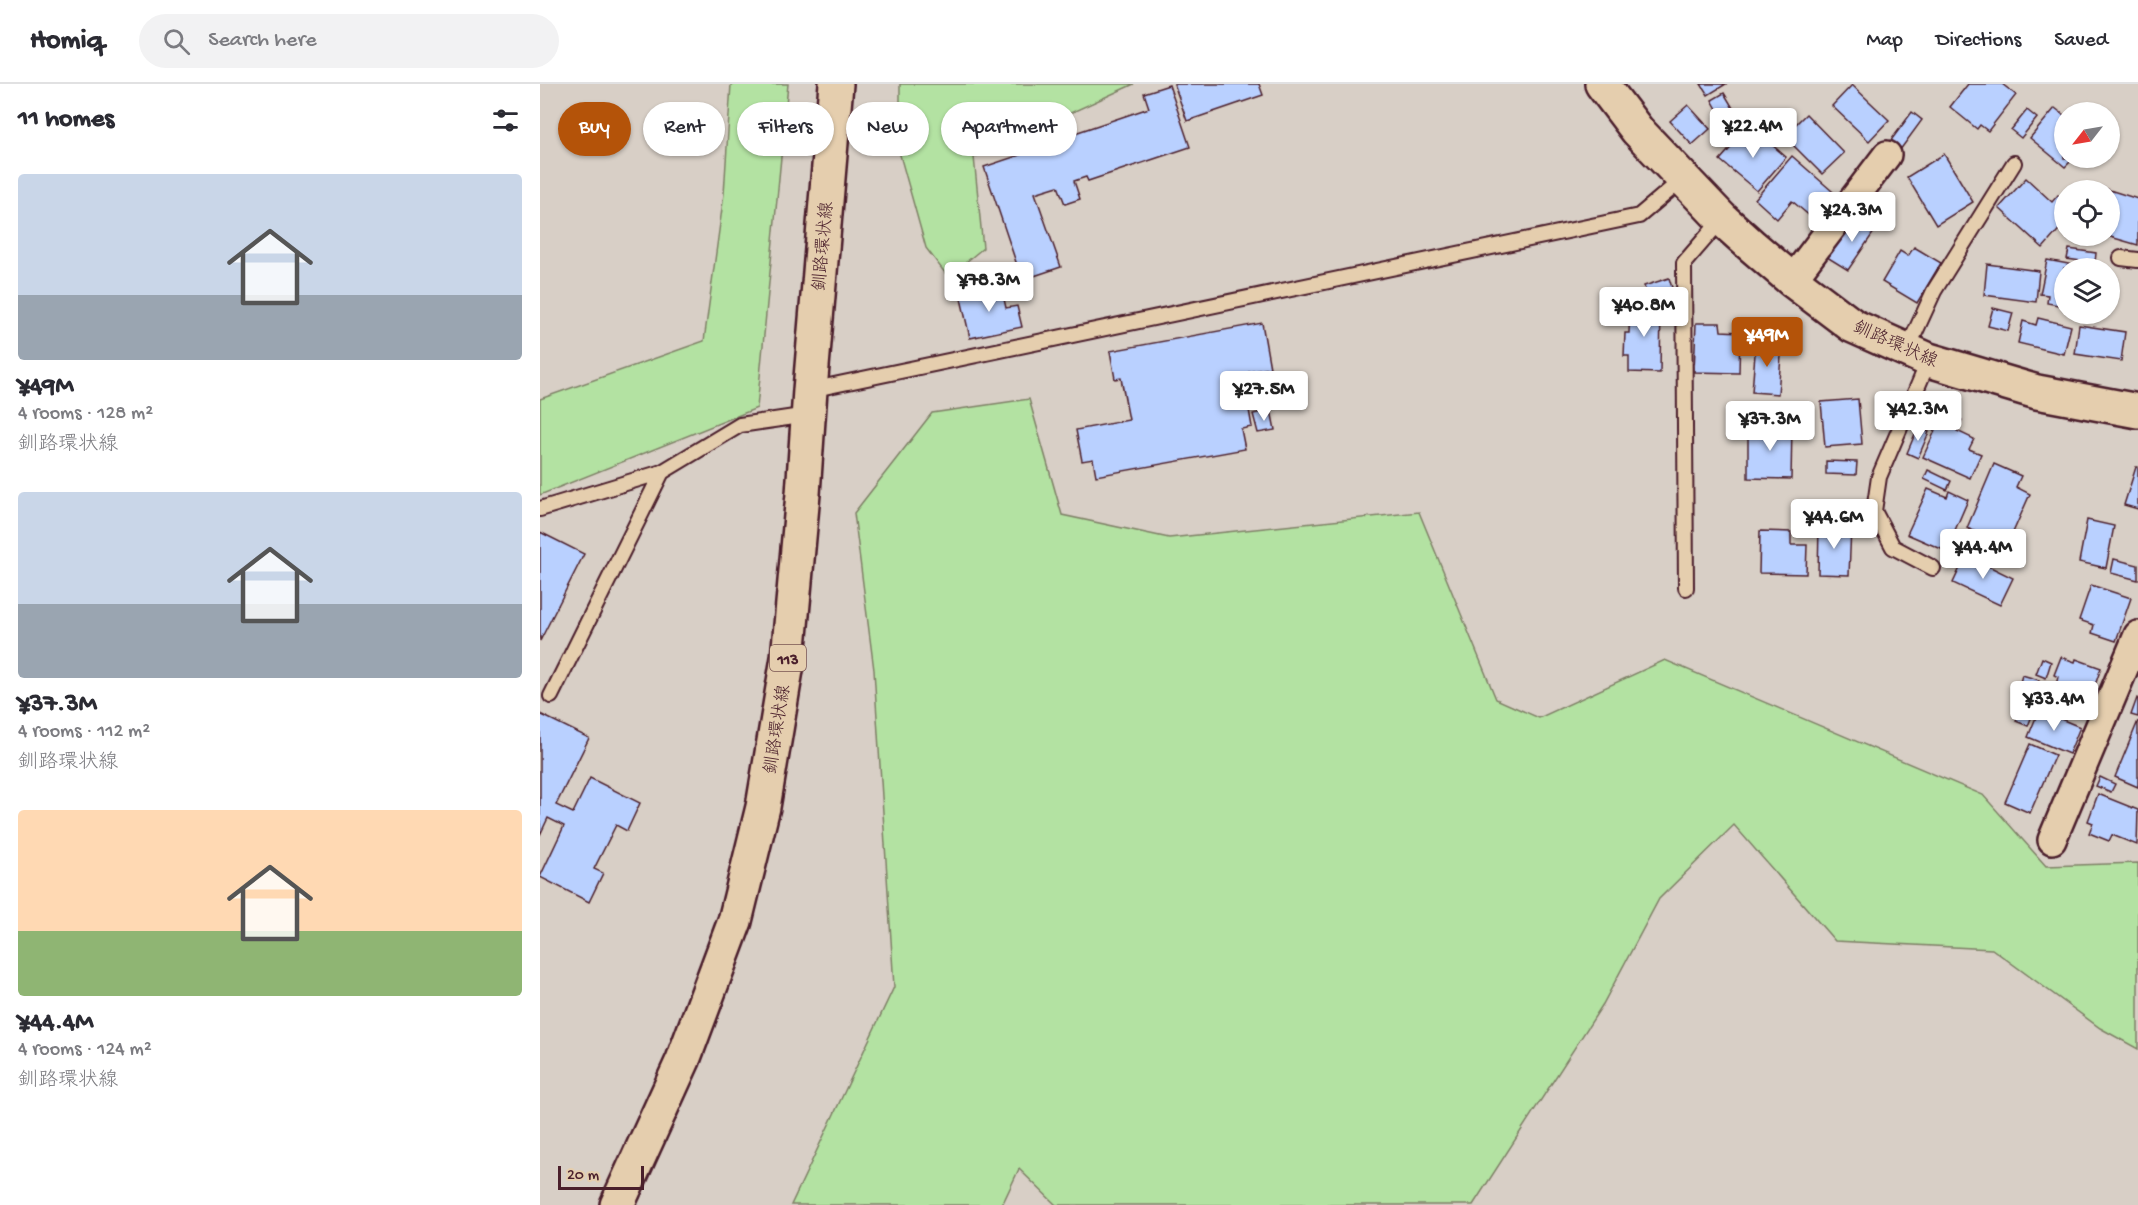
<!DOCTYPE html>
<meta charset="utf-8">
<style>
:root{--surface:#fff;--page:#f2f2f3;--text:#2b2b33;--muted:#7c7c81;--line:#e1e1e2;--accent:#b45309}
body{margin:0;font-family:"Gochi Hand","Klee One",sans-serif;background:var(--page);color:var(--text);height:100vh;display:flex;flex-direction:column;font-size:22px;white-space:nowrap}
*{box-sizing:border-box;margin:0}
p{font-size:20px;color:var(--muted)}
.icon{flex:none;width:33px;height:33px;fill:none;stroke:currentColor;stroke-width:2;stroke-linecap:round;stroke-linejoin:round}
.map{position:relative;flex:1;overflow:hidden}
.side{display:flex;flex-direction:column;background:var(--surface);width:540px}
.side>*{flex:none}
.banner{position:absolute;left:18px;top:18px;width:570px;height:54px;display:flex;gap:12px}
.needle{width:39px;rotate:239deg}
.tools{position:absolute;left:1514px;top:18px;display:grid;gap:12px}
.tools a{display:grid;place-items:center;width:66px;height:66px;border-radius:50%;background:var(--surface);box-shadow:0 2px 4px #0004;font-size:30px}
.scale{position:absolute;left:18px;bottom:15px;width:86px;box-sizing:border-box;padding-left:6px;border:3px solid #4a1f2b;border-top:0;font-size:16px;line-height:21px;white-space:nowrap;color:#4a1f2b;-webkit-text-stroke:4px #e5ceae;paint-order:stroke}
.price{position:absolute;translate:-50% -51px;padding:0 14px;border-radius:6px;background:#fff;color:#222;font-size:20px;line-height:39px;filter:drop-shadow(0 2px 3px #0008)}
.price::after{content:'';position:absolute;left:50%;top:36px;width:18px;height:14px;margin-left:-9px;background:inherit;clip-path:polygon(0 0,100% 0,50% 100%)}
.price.active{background:var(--accent);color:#fff}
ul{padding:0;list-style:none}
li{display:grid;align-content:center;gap:12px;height:318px;padding:0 18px}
li span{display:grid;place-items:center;height:186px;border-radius:6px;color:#555}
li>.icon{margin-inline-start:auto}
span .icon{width:108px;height:108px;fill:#fffc;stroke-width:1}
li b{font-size:26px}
h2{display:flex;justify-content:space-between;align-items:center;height:72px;padding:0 18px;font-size:26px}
.pill{padding:0 21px;border-radius:27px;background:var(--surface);box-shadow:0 2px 4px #0004;font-size:21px;line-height:54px}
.pill.active{background:var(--accent);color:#fff}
header{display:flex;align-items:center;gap:36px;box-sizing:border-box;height:84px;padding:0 30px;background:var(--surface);border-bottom:2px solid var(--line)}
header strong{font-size:28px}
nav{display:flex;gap:33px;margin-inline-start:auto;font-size:21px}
.search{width:420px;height:54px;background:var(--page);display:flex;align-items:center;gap:15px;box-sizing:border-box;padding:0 21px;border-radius:33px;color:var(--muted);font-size:22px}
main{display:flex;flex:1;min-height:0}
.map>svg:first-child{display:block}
</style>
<header>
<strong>Homiq</strong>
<div class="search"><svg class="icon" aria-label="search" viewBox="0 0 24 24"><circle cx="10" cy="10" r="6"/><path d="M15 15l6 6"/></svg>Search here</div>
<nav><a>Map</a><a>Directions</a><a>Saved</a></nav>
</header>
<main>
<section class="side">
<h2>11 homes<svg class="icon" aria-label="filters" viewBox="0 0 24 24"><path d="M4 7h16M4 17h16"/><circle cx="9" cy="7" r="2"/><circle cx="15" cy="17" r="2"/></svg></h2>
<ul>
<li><span style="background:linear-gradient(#c9d6e8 65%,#9aa5b1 0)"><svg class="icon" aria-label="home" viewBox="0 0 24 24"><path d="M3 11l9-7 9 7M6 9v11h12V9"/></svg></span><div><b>¥49M</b><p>4 rooms · 128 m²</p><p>釧路環状線</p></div></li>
<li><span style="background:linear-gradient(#c9d6e8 60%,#9aa5b1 0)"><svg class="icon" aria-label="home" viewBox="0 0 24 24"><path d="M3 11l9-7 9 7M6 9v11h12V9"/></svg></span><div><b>¥37.3M</b><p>4 rooms · 112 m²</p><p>釧路環状線</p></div></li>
<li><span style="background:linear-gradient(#ffd9b3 65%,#8fb573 0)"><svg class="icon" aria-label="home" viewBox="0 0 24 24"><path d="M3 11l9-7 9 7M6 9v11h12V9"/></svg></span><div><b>¥44.4M</b><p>4 rooms · 124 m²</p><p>釧路環状線</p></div></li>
</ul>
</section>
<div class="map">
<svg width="1598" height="1121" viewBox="0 0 1598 1121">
<rect width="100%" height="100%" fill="#d8cfc6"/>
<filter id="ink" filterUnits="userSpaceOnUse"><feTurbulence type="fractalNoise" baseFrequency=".0167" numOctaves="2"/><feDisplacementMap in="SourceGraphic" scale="12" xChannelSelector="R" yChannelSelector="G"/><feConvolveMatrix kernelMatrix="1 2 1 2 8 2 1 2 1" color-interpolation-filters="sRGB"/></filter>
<g filter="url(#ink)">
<g fill="#b3e2a2" stroke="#7e8066" stroke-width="1.5">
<path d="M191,0H248L217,324L0,411V315L164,257L184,110Z"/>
<path d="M360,0H594L434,73L443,164L408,193L386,164L360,71Z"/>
<path d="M489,315L522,431L629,454L879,428L956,615L999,634L1125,576L1443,711L1506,782L1598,779V965L1560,944L1452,865L1295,857L1194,741L1119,815L1063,920L933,1121H516L479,1085L462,1121H251L354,903L334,586L314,429L392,329Z"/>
</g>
<g fill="#b9d0ff" stroke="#4a1f2b" stroke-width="1.5">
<path d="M634,0H719L723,11L647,37Z"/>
<path d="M1161,0H1186L1168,11Z"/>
<path d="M1428,0H1462L1476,11L1448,47L1440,41L1437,45L1410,23Z"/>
<path d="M629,1L650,63L548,97L546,93L534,97L540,115L525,120L518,102L495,109L521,183L482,196L444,83L533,53L532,50L609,24L604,9Z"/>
<path d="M1312,1L1349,36L1329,57L1292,22Z"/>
<path d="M1184,9L1193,24L1181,32L1172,16Z"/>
<path d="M1148,21L1170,45L1152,61L1130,37Z"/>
<path d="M1515,24L1524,31V74H1534L1525,83L1490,54Z"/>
<path d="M1487,26L1497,34L1481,54L1471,46Z"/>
<path d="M1372,28L1382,36L1360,66L1349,59Z"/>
<path d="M1266,30L1304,69L1282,90L1244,52Z"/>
<path d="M1210,42L1246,73L1217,107L1180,76Z"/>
<path d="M1404,70L1433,118L1396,141L1367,93Z"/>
<path d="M1252,72L1300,114L1278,139L1252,117L1237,135L1215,115Z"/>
<path d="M1486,94L1512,118L1518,111L1524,116V140L1503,164L1459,124Z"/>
<path d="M1560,103L1598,115V161L1567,152H1569V106H1559Z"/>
<path d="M1315,131L1336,145L1308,186L1287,173Z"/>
<path d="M1374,163L1401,179L1377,219L1342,198L1360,167L1368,172Z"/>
<path d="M1529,165L1556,169L1555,179L1527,175Z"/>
<path d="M1507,176L1550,184H1524V222L1507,219L1508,211L1500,210Z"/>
<path d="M1447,180L1499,187L1496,218L1444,211Z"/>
<path d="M1129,194L1133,207L1108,215L1104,202Z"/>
<path d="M461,202L466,224L477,222L482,243L430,254L420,210Z"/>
<path d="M1090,219L1121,220L1120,289L1089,288V272H1084L1085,249H1089Z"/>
<path d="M1453,224L1473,229L1468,247L1448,242Z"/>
<path d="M1498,234L1531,242L1524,270L1478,259L1483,237L1496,241Z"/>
<path d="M722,239L730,284L709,288L715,318L708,320L712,343L701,345L705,365L556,392L553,375L542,377L536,346L589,336L581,294L575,295L570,267Z"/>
<path d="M1156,239H1180L1181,247L1200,248L1199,289L1154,288Z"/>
<path d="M1539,241L1585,248L1581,277L1535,270Z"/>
<path d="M1216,257L1242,259L1238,310L1212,308Z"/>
<path d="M1318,315L1322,360L1285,363L1281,318Z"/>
<path d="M1397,324L1422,336L1417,347L1434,355L1429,365L1441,370L1430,394L1383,373L1395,347L1388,344Z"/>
<path d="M731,326L735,346L718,349L713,330Z"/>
<path d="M1208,341H1252L1251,395L1208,394Z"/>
<path d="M1378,343L1389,348L1378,374L1367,369Z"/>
<path d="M1286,377L1317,378L1316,391L1286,390Z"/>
<path d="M1454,380L1481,392L1476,403L1490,410L1467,462L1427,444Z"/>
<path d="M1596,383H1598V425L1584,421Z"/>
<path d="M1388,386L1411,397L1407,406L1384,395Z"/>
<path d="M1388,405L1407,413L1409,407L1428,416L1406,467L1367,450Z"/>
<path d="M1547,436L1574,442L1566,484L1539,478Z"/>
<path d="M1279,442L1311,443L1309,491L1278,490Z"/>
<path d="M1220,447L1251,448V461H1267L1266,490L1219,489Z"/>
<path d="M0,448L44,470L0,557Z"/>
<path d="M1426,471L1473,494L1460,521L1413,499Z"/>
<path d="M1574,475L1598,481V496L1571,489Z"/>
<path d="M1551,501L1591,514L1576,557L1552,549L1554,541L1539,536Z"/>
<path d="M1521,573L1535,578L1536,575L1561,584L1553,607L1536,601L1534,607L1516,601L1518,593L1514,591Z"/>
<path d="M1502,574L1511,578L1506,594L1496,590Z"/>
<path d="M1482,591L1499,596L1494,611L1478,606Z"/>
<path d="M1597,614L1598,615V633L1591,631Z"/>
<path d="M1483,619L1495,624L1488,642L1476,637Z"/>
<path d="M1499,626L1540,643L1529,670L1488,653Z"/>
<path d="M0,630L49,654L16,721L33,729L50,694L100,719L87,747L76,741L54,785L63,789L49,818L0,793L24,742L8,734L0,751Z"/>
<path d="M1598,637V703L1575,693Z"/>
<path d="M1490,660L1515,671L1490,729L1465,718Z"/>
<path d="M1560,693L1575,700L1571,708L1556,702Z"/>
<path d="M1558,710L1598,726L1597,761L1572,751L1569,757L1549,749L1553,739L1548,737Z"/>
</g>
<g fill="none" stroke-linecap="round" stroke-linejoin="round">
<defs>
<g id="service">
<path d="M1581,174L1598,176"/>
<path d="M1367,266L1394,207L1474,79"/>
<path d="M1389,276L1339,393L1334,427L1353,463L1393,484"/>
<path d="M270,306L1099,132L1144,94"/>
<path d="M0,425L122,388"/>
<path d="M1146,504L1144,179L1182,135"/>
<path d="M11,612L122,388L200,341L268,331"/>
</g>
<g id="minor">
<path d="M1252,196L1347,71"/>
<path d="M1512,756L1598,551"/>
</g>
<g id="primary">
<path d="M1062,0L1097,46L1182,135L1211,161L1252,196L1313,242L1389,276L1497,308L1598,327"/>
<path d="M77,1121L143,976L195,837L223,723L248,574L263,410L270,306L296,0"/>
</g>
</defs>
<use href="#service" stroke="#4a1f2b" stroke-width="18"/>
<use href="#minor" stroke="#4a1f2b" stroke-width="32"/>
<use href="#primary" stroke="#4a1f2b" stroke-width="38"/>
<use href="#service" stroke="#e5ceae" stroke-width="14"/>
<use href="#minor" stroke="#e5ceae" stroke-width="27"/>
<use href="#primary" stroke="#e5ceae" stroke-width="33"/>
</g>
</g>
<g text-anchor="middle" stroke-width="4.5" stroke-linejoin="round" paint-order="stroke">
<rect fill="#e5ceae" stroke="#785452" stroke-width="1.5" x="230" y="561" width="36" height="26" rx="4.5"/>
<g font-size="16" font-weight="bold" fill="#4a1f2b">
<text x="248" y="580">113</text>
</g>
<g font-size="18" fill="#4a1f2b" stroke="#e5ceae">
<text transform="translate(282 162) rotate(-85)" y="6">釧路環状線</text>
<text transform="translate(1356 259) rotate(24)" y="6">釧路環状線</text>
<text transform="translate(236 645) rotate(-81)" y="6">釧路環状線</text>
</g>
</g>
</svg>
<div class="tools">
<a><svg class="needle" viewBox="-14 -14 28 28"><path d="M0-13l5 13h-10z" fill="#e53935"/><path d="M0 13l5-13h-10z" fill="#7c7c81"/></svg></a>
<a><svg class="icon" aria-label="locate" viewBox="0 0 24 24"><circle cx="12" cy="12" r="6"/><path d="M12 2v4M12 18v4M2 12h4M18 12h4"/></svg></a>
<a><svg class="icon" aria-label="layers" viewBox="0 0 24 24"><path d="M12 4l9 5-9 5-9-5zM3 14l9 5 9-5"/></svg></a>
</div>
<div class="scale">20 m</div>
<b class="price" style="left:1213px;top:75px">¥22.4M</b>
<b class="price" style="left:1312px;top:159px">¥24.3M</b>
<b class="price" style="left:449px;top:229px">¥78.3M</b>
<b class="price" style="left:1104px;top:254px">¥40.8M</b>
<b class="price active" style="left:1227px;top:284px">¥49M</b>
<b class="price" style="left:724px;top:338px">¥27.5M</b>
<b class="price" style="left:1378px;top:358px">¥42.3M</b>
<b class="price" style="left:1230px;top:368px">¥37.3M</b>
<b class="price" style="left:1294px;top:466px">¥44.6M</b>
<b class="price" style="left:1443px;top:496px">¥44.4M</b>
<b class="price" style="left:1514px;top:648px">¥33.4M</b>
<div class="banner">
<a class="pill active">Buy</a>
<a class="pill">Rent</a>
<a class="pill">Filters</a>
<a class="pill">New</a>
<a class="pill">Apartment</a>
</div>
</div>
</main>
